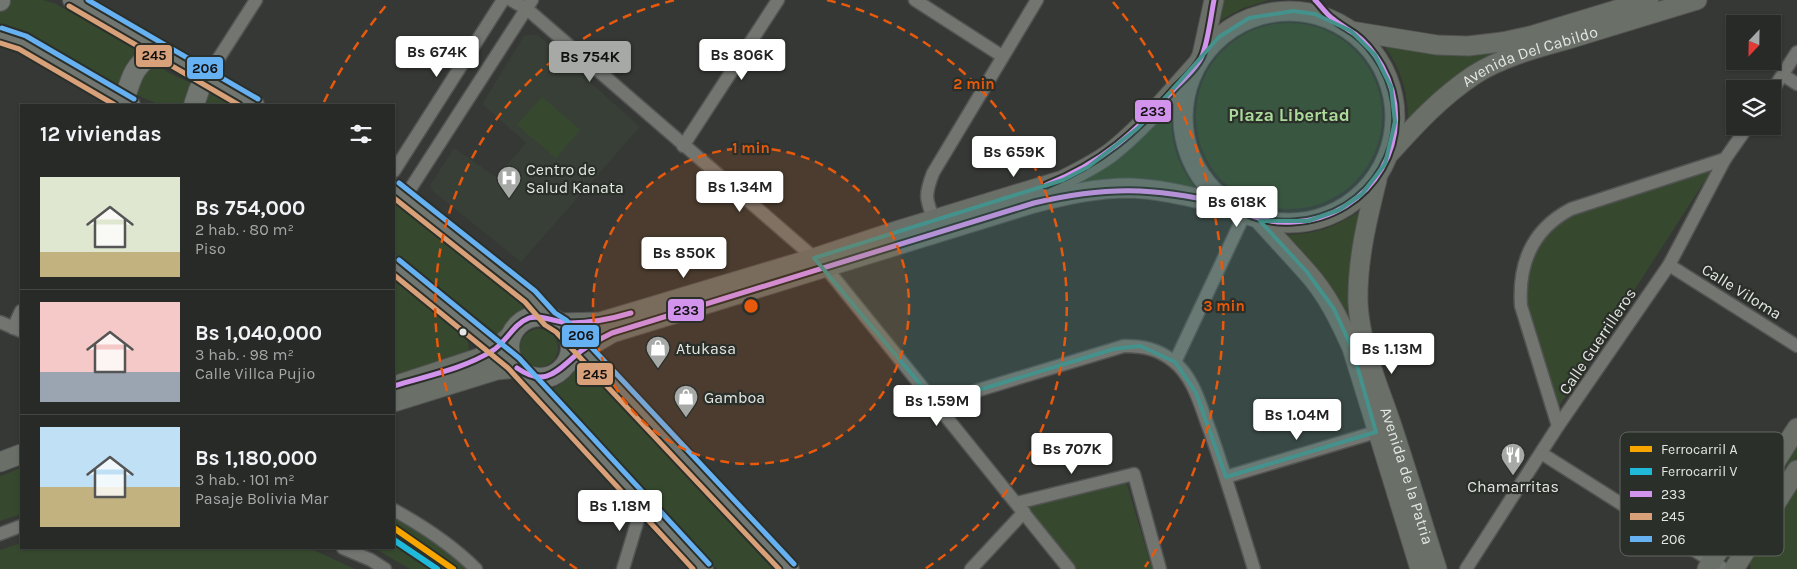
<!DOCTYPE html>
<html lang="es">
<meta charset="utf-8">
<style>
:root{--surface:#282a28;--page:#343634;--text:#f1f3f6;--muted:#a5a7a8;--line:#444645;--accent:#a6a9a5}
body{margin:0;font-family:Karla,sans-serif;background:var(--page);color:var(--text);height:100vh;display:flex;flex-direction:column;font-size:19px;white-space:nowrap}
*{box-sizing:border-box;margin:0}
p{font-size:16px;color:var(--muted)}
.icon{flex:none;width:28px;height:28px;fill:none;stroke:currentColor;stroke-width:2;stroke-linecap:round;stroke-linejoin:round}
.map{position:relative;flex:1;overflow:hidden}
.drawer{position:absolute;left:20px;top:104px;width:375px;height:445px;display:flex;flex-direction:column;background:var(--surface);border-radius:0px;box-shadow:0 1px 4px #0004,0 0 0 1px var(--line)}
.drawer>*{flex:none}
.needle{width:32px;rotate:202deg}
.tools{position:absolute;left:1726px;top:15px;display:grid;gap:10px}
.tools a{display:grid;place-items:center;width:55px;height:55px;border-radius:0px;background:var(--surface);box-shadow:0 1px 4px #0004,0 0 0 1px var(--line);font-size:25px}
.price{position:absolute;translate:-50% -42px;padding:0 11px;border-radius:5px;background:#fff;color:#222;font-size:16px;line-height:32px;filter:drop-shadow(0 1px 2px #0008)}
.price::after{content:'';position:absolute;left:50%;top:30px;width:15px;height:11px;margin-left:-8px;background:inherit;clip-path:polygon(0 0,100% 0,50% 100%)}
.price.selected{background:var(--accent);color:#111}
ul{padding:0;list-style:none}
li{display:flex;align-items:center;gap:15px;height:125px;padding:0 20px}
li+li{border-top:1px solid var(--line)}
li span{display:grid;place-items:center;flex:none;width:140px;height:100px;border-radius:0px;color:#555}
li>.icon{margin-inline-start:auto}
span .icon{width:60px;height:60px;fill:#fffc;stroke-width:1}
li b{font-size:21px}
h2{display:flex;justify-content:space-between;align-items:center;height:60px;padding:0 20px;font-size:21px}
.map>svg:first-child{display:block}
</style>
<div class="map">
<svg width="1797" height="569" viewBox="0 0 1797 569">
<rect width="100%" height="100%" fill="#363835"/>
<path fill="#383f36" d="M528,35H538L640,127L521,262L435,193L431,189V184L454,148L496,177L526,143L482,104L524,36Z"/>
<g fill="#36492e">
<path d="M0,0H43L56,4L142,52L121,88L28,34L0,25Z"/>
<path d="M1222,0H1269L1243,8L1217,22Z"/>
<circle cx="1289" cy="116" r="93"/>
<path d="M1382,42L1517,47L1408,123C1408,88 1401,70 1382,42Z"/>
<path d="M155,65L177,77L191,83L192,87L186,105H160L137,95L135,88L148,66Z"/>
<path d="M208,90L234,105H199Z"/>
<path d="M542,97L580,130L556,158L517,125Z"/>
<path d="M1170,108C1172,146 1175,161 1198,192L1055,189Z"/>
<path d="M1713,168L1558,408L1527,305L1525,291L1527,272L1538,244L1562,218Z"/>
<path d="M394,200L523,304L527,308C511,314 506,322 497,336L394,252Z"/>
<path d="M1363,209L1357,340L1280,235C1314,235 1335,228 1363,209Z"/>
<path d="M394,280L464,336L468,341L469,352L394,379Z"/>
<circle cx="539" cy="348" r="19"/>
<path d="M581,362L774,569H717L550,390C564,384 573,375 581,362Z"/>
<path d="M1797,443V457L1731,559L1728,561L1725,559Z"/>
<path d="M21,468V514L0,521V476Z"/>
<path d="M1797,481V569H1751L1749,560Z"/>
<path d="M1120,482L1125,483L1127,485L1152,569H1075L1026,507Z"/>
<path d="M394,514L427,534L471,569H410L374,548H394Z"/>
<path d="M21,543V548H309L355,569H0V550Z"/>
</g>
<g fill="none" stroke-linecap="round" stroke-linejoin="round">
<defs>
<g id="street">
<path d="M511,0L527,9L826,268L1069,569"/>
<path d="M915,0L1002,56"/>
<path d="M1783,75L1797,84"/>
<path d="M206,78L256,0"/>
<path d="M1772,91L1797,52"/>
<path d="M683,146L778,0"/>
<path d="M394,171L503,0"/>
<path d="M405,197L532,0"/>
<path d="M934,220C925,198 925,194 933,173L1037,0"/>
<path d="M1669,265L1797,346"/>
<path d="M0,322L21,331"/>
<path d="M13,328L21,311"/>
<path d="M1175,362L1245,213"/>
<path d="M936,403L1124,346C1143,346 1158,349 1173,361C1194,377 1201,408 1210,431C1226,477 1240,523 1254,569"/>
<path d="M1558,426L1521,306C1518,263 1533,229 1571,209L1725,159"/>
<path d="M1541,453L1724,569"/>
<path d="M1226,477L1376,432"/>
<path d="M1017,503L1134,474L1160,569"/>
<path d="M394,510C423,526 452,545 476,569"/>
<path d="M0,534L21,526"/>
<path d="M343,548L371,560L385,569"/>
<path d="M623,569L643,503"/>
<path d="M971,569L1024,512"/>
<path d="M1466,569L1558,426L1669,265L1725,159L1748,126"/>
</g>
<g id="secondary">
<circle cx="1289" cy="117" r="106"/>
<path d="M1351,31L1437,45L1468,46L1502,42L1530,36L1649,0"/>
<path d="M1202,55L1214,0"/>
<path id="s1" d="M1390,153C1416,124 1441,97 1474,75C1502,57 1537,48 1569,39C1612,26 1654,13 1697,0"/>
<path id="s2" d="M1377,180C1367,220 1357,261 1358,303C1360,344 1377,382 1390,420C1407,470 1421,519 1437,569"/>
<path d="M1258,218C1274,236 1291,254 1307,272C1327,294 1340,321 1352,348L1420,569"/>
<path d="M557,323L600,322L814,258L896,231L1063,180C1079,172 1095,164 1110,153C1142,128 1169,95 1196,65"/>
<path d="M560,370L583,350L612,333L1034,203C1066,195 1096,188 1129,188C1164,189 1199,199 1232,206"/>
<path d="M394,386L479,358L496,349L512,334"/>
<path d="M394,402L497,370L517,368"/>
<path d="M0,462L21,454"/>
<path d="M1707,569L1797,428"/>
<path d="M1734,569L1797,470"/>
</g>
<g id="primary">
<path d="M73,0L254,105"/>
<path d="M0,1V0"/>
<path d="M0,35L22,42L130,105"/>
<path d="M124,101C132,74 134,66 158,49"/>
<path d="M194,105L199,90L206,78"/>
<path d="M394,189L530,297L550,319"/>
<path d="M394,266L513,363"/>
<circle cx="540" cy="347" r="31"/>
<path d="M565,330L789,569"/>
<path d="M522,372L703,569"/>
</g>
</defs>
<use href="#street" stroke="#525352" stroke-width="15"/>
<use href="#secondary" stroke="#525352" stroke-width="21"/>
<use href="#primary" stroke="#525352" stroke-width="22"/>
<use href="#street" stroke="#727570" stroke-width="12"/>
<use href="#secondary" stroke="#6a6f68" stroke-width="19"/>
<use href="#primary" stroke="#727670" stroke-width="20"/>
<defs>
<g id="bus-1">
<path d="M1046,185C1102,163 1136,132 1175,88C1184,79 1197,68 1202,56C1208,42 1211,15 1214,0"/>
<path d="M517,368C547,389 558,369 581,351C590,344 602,338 612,333L1034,203C1106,186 1153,187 1225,204C1235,206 1243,212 1252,216C1265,221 1280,223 1293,222C1372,218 1421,136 1382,66C1375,54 1366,42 1355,34C1348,29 1340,25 1333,19C1326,14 1321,6 1315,0"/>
<path d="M394,386C426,376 463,369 492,351C506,343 513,324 529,318C541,314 557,323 570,323C591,323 611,319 631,313"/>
</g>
<g id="bus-2">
<path d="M69,6L239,105"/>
<path d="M0,43L19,49L115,105"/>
<path d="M394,198L525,302L545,325L556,332L779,569"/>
<path d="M394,275L508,368L693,569"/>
</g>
<g id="bus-3">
<path d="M88,0L258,99"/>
<path d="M2,28L26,36L134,99"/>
<path d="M399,183L535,291L555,313L566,320L794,564"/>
<path d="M399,260L519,358L709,564"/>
</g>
</defs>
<use href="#bus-1" stroke="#2b2f2a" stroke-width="9"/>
<use href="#bus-2" stroke="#2b2f2a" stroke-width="9"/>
<use href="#bus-3" stroke="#2b2f2a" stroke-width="9"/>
<use href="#bus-1" stroke="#d193ec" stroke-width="5"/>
<use href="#bus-2" stroke="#d9a179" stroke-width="5"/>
<use href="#bus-3" stroke="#66b1f2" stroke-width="5"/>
<defs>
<path id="rail-1" d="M394,528L453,569"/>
<path id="rail-2" d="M394,540L437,569"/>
</defs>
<use href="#rail-1" stroke="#2b2f2a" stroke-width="10"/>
<use href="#rail-2" stroke="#2b2f2a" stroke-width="10"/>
<use href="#rail-1" stroke="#f7a600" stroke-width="6"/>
<use href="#rail-2" stroke="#20b9da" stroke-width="6"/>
</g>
<path fill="#44928b" fill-opacity="0.2" stroke="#44928b" stroke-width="4" stroke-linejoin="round" d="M1293,11L1315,14L1351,31L1375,55L1391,87L1395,122L1385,164L1362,194L1339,210L1308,221H1260L1307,272L1334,309L1352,348L1376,432L1226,477L1196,393L1175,362L1140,346L1114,349L936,403L814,258L1063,180L1088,167L1138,128L1219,37L1249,18Z"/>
<circle cx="751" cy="306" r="158" fill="#e8590c" fill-opacity=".12"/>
<g fill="none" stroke="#e8590c" stroke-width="2.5" stroke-dasharray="9 6">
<circle cx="751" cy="306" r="158"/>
<path d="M577 569A315 315 0 0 1 675 0M827 0A315 315 0 0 1 925 569"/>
<path d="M324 102A473 473 0 0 1 389 2M1113 2A473 473 0 0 1 1145 567"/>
</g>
<defs>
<symbol id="hospital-pin" viewBox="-11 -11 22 30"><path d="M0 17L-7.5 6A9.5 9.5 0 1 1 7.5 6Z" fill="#a6a9a5" stroke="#2b2f2a"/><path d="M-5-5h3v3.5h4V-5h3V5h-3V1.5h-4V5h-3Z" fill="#fff"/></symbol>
<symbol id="shop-pin" viewBox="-11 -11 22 30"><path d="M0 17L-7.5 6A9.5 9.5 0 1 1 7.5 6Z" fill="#a6a9a5" stroke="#2b2f2a"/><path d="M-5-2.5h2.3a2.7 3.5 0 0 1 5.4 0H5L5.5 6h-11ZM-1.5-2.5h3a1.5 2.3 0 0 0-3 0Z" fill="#fff"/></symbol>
<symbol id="restaurant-pin" viewBox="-11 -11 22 30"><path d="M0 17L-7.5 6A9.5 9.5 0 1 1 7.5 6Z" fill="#a6a9a5" stroke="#2b2f2a"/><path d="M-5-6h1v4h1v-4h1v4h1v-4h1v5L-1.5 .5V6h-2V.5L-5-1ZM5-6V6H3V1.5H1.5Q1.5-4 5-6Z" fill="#fff"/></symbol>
</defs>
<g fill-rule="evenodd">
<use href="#hospital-pin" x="495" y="164" width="28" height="38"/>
<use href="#shop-pin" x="644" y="334" width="28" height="38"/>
<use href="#shop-pin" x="672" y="383" width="28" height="38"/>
<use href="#restaurant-pin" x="1499" y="441" width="28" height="38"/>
</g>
<circle fill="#e3e6e2" stroke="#2b2f2a" stroke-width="2" cx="463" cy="332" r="4.5"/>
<g text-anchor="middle" stroke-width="4.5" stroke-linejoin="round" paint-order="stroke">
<g font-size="16" fill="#e3e6e2" stroke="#2b2f2a">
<text dy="6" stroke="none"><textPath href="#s1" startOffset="174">Avenida Del Cabildo</textPath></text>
<text transform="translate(1742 291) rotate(32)" y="6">Calle Viloma</text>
<text transform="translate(1597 341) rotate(-56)" y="6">Calle Guerrilleros</text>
<text dy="6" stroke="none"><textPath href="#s2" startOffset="305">Avenida de la Patria</textPath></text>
</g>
<g font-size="16" fill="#e3e6e2" stroke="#2b2f2a" text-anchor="start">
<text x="526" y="175">Centro de<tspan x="526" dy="18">Salud Kanata</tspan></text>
<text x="676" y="354">Atukasa</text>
<text x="704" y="403">Gamboa</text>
<text x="1513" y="492" text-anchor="middle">Chamarritas</text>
</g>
<g font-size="18" font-weight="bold" fill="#abda9a" stroke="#2b2f2a">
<text x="1289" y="121">Plaza Libertad</text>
</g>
</g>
<rect x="1620" y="432" width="164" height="124" rx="8" fill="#2b2f2a" stroke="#626661" stroke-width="1"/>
<rect x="1630" y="446" width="22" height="6" fill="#f7a600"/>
<rect x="1630" y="468" width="22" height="7" fill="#20b9da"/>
<rect x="1630" y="491" width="22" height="6" fill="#d193ec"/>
<rect x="1630" y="513" width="22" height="7" fill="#d9a179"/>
<rect x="1630" y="536" width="22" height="6" fill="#66b1f2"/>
<g font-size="14" fill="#e3e6e2">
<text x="1661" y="454">Ferrocarril A</text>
<text x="1661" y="476">Ferrocarril V</text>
<text x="1661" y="499">233</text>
<text x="1661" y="521">245</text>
<text x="1661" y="544">206</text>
</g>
<circle cx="751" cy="306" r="8" fill="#e8590c" stroke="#2b2f2a" stroke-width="2.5"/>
<g font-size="15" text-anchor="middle" font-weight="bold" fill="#e8590c" stroke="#2b2f2a" stroke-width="4.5" stroke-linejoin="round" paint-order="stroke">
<text x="974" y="89">2 min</text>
<text x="751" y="153">1 min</text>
<text x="1224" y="311">3 min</text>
</g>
<g stroke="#2b2f2a" stroke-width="2">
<rect x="135" y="44" width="38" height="24" rx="5" fill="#d9a179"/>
<rect x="186" y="56" width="38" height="24" rx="5" fill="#66b1f2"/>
<rect x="1134" y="99" width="38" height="24" rx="5" fill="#d193ec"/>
<rect x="667" y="298" width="38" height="24" rx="5" fill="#d193ec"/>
<rect x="561" y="324" width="39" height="24" rx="5" fill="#66b1f2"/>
<rect x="576" y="362" width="38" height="24" rx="5" fill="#d9a179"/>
</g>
<g font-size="14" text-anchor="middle" font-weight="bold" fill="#111">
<text x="154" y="60">245</text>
<text x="205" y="73">206</text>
<text x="1153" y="116">233</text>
<text x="686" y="315">233</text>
<text x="581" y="340">206</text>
<text x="595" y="379">245</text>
</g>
</svg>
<div class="tools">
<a><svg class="needle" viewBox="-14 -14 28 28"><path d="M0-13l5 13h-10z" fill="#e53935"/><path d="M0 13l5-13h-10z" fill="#a5a7a8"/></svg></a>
<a><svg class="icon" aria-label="layers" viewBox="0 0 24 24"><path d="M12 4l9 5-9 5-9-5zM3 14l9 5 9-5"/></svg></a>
</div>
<b class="price" style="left:437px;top:78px">Bs 674K</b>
<b class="price" style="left:742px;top:81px">Bs 806K</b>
<b class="price selected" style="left:590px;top:83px">Bs 754K</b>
<b class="price" style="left:1014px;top:178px">Bs 659K</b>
<b class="price" style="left:740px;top:213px">Bs 1.34M</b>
<b class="price" style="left:1237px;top:228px">Bs 618K</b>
<b class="price" style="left:684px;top:279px">Bs 850K</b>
<b class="price" style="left:1392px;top:375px">Bs 1.13M</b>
<b class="price" style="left:937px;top:427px">Bs 1.59M</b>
<b class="price" style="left:1297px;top:441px">Bs 1.04M</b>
<b class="price" style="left:1072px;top:475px">Bs 707K</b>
<b class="price" style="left:620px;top:532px">Bs 1.18M</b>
<section class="drawer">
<h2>12 viviendas<svg class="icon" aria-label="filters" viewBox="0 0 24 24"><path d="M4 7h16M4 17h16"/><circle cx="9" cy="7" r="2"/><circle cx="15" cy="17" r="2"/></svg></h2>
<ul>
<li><span style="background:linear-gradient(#dfe7d0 75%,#c2b280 0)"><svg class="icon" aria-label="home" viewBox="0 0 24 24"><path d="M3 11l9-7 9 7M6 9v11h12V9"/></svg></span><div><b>Bs 754,000</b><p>2 hab. · 80 m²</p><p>Piso</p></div></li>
<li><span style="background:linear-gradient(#f6c9c9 70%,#9aa5b1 0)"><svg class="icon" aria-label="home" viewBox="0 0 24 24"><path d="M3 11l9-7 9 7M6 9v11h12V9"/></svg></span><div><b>Bs 1,040,000</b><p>3 hab. · 98 m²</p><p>Calle Villca Pujio</p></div></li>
<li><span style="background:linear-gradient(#bfe0f5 60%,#c2b280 0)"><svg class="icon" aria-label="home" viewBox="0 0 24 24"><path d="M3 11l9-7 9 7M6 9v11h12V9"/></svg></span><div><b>Bs 1,180,000</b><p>3 hab. · 101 m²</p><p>Pasaje Bolivia Mar</p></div></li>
</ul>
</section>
</div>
